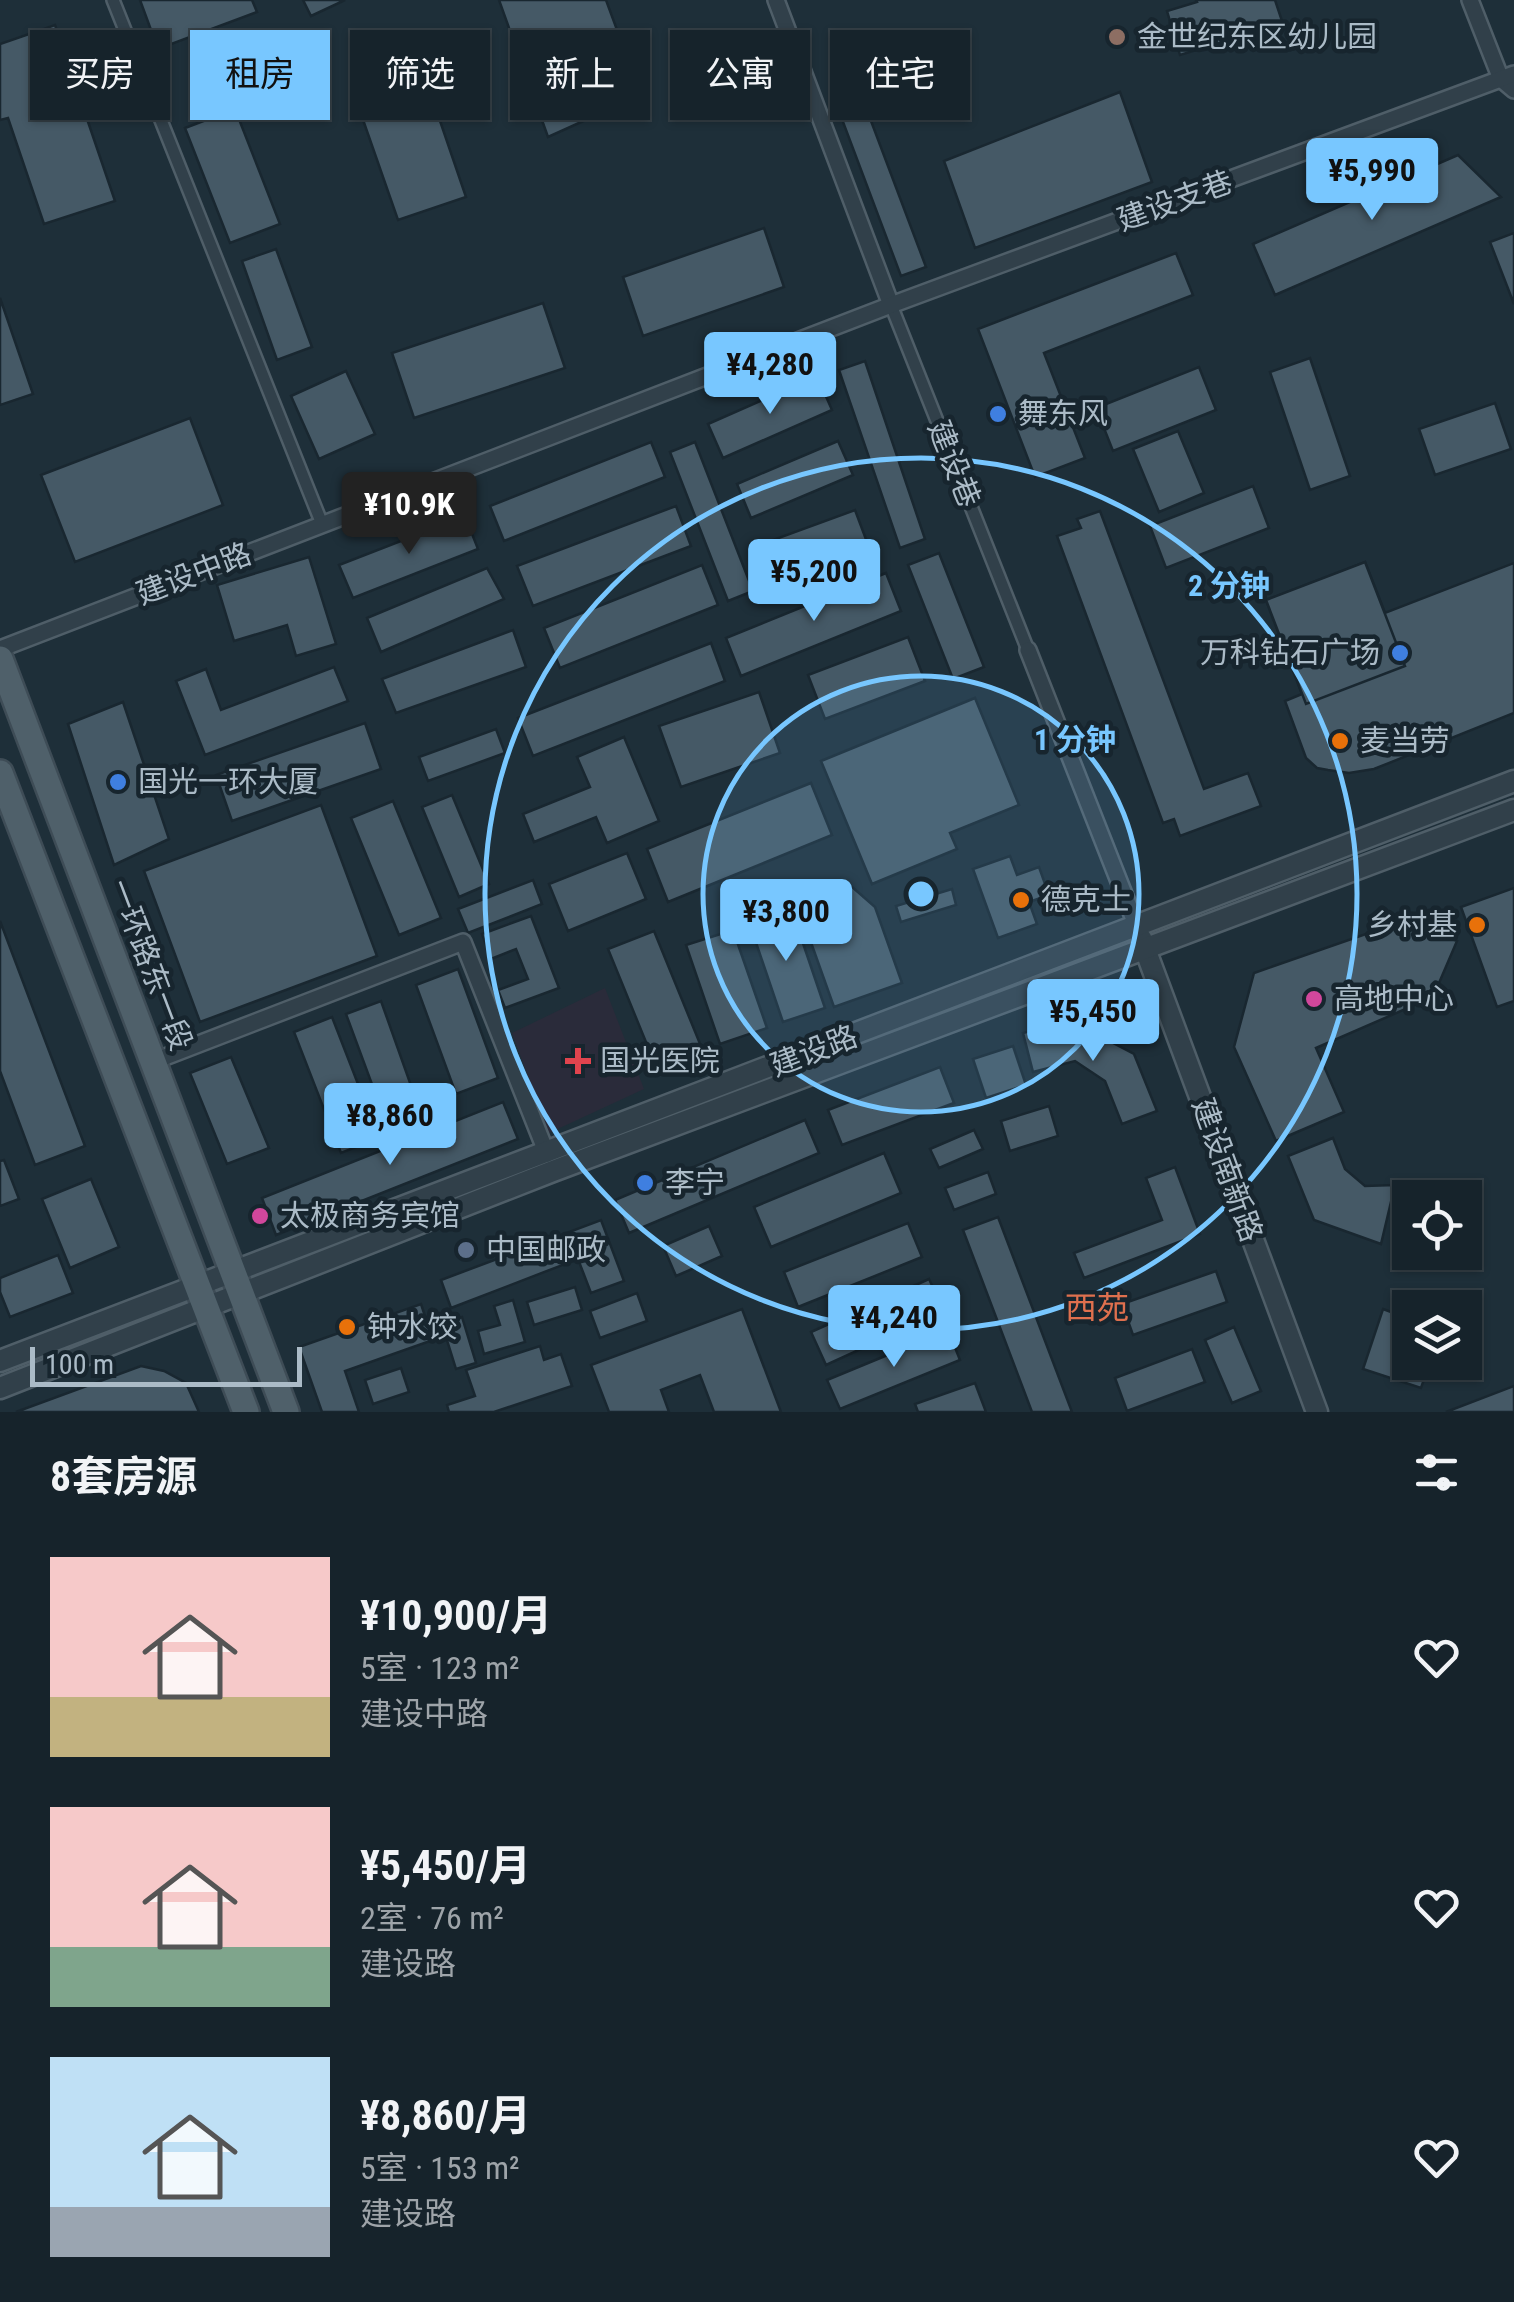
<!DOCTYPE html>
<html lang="zh">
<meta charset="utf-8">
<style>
:root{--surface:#16232b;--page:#232f37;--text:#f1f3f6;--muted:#9ea4a9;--line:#354047;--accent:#78c7ff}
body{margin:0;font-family:"Roboto Condensed","Noto Sans SC",sans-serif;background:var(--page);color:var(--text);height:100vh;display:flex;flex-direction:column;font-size:38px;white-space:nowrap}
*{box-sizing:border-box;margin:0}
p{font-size:32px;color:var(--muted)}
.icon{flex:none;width:55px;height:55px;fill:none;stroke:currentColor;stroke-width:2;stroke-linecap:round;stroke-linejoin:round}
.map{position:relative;height:1412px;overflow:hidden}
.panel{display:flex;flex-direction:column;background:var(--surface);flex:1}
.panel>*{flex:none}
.hud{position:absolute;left:30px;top:30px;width:1000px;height:90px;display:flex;gap:20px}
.tools{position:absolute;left:1392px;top:1180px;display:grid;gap:20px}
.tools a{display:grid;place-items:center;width:90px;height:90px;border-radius:0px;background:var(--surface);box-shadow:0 2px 8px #0004,0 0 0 2px var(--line);font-size:50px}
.scale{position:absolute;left:30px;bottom:25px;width:272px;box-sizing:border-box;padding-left:10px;border:5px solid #abbbc7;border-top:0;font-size:28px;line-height:35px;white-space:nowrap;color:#abbbc7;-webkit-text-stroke:8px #17252e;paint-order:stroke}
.price{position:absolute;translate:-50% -85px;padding:0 22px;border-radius:10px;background:var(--accent);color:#111;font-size:32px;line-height:65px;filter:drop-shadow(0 2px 5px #0008)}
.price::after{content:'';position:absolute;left:50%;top:60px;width:30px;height:22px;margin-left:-15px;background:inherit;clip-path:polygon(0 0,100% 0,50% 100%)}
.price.on{background:#222;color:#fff}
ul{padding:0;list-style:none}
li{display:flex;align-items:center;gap:30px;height:250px;padding:0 50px}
li span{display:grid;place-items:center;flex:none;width:280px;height:200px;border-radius:0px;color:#555}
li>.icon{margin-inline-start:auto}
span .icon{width:120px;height:120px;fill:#fffc;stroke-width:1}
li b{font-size:42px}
h2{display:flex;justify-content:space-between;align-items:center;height:120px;padding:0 50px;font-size:42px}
.pill{padding:0 35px;border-radius:0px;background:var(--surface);box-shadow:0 2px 8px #0004,0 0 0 2px var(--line);font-size:35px;line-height:90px}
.pill.on{background:var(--accent);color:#111}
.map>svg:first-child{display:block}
</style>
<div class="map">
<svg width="1514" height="1412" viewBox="0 0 1514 1412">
<rect width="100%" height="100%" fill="#1e2f39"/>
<path fill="#2a2b3a" d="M605,988L644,1089L549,1133L512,1033Z"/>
<g fill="#455966" stroke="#192730" stroke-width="2.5">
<path d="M140,0H252L257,12L158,49Z"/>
<path d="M303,0H345L311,16Z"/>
<path d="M499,0H606L641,95L548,137Z"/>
<path d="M1196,0H1275L1283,24L1180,55L1167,11L1197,2Z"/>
<path d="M55,25L115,201L44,224L8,118L0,120V44Z"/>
<path d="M423,71L466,197L398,220L354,94Z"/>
<path d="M1120,92L1152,182L975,248L944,161Z"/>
<path d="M862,97L926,267L901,276L837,106Z"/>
<path d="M235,109L280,224L230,243L185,128Z"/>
<path d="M1458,155L1501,197L1275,295L1253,244Z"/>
<path d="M764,228L784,287L643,336L623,277Z"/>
<path d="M1514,233V304L1490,242Z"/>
<path d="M276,249L312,347L277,360L242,261Z"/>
<path d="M1176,253L1193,295L1044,353L1085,458L1035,477L978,329Z"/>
<path d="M0,298L33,394L0,405Z"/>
<path d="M543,303L565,368L414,418L392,353Z"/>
<path d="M1310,358L1350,476L1310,490L1270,372Z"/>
<path d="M865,361L925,539L900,548L839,370Z"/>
<path d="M1199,367L1216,410L1113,451L1096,408Z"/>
<path d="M346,371L375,434L319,459L291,396Z"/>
<path d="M817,376L832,410L723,458L708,424Z"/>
<path d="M1495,403L1511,449L1435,475L1419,429Z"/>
<path d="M190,418L223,505L75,562L41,475Z"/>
<path d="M1178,431L1204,493L1159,512L1133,449Z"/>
<path d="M838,441L853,475L751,518L737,484Z"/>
<path d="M651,442L665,477L504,541L490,506Z"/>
<path d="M695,442L753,591L728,601L670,452Z"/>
<path d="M1253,486L1269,528L1166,568L1150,526Z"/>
<path d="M676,506L691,546L533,606L517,566Z"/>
<path d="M855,510L867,542L773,576L762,544Z"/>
<path d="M1100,511L1204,789L1248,773L1261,806L1180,836L1174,819L1163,823L1057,536L1081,528L1077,519Z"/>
<path d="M465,516L478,549L353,598L339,565Z"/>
<path d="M939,553L984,667L953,679L908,565Z"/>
<path d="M309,557L336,644L296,656L287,625L234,641L217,585Z"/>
<path d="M1365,562L1385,613L1514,563V713L1374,769L1349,773L1328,770L1317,768L1306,758L1285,701L1302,694L1266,600Z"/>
<path d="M1365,562L1405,666L1306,704L1266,600Z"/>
<path d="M702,565L718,605L560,668L544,628Z"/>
<path d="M487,568L504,599L381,652L367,618Z"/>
<path d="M886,573L901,611L741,676L726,638Z"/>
<path d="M513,630L526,667L396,713L382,679Z"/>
<path d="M908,637L925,681L825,719L808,675Z"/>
<path d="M711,643L725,681L533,756L518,718Z"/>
<path d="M334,667L348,701L205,755L176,681L206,669L221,710Z"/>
<path d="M759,692L780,753L681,787L659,726Z"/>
<path d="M975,698L1019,805L950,833L957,849L872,884L821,761Z"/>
<path d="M123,702L169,839L114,865L68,724Z"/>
<path d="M365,723L381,769L232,821L216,775Z"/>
<path d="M496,729L505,753L428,781L419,757Z"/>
<path d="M624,737L659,821L607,843L596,817L534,842L523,814L590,787L577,757Z"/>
<path d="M811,783L832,835L668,902L647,849Z"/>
<path d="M452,795L489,884L459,897L422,807Z"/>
<path d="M393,801L441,918L399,935L351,818Z"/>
<path d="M321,805L377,956L200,1022L144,871Z"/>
<path d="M627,853L646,899L568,931L549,884Z"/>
<path d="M1010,856L1017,875L1039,867L1049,895L1029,902L1037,924L998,938L973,869Z"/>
<path d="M533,880L542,904L468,933L458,909Z"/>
<path d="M851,886L875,907L902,983L834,1007L798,906Z"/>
<path d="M1514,888V1001L1497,1007L1461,907Z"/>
<path d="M952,889L956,905L901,922L896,906Z"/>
<path d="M790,905L825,1008L783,1022L748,919Z"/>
<path d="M531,916L559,988L505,1008L498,990L528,979L516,949L491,959L482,934Z"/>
<path d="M1406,920L1457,941L1433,997L1316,1048L1344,1112L1276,1141L1234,1047L1254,973Z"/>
<path d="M0,921L85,1146L35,1165L0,1071Z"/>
<path d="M733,930L767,1028L720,1044L686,945Z"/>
<path d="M654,931L705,1056L659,1074L608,949Z"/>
<path d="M458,969L498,1078L456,1094L416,985Z"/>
<path d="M381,1001L414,1094L380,1106L346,1014Z"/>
<path d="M332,1017L379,1138L341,1153L294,1032Z"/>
<path d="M1069,1020L1134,1054L1157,1111L1122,1124L1105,1081L1075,1061L1033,1072L1023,1033Z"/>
<path d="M1013,1046L1026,1085L986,1098L973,1059Z"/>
<path d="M231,1057L269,1148L227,1164L190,1073Z"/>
<path d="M940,1067L954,1103L842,1145L828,1110Z"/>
<path d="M503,1102L518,1139L276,1235L262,1198Z"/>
<path d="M1049,1106L1058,1136L1010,1151L1001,1121Z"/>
<path d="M805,1120L819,1153L629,1233L615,1200Z"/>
<path d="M974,1130L983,1149L939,1168L930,1149Z"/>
<path d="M1333,1138L1345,1169L1365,1186L1395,1185L1381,1244L1314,1220L1288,1156Z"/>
<path d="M884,1153L901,1193L771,1247L754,1207Z"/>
<path d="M4,1160L19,1199L0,1206V1161Z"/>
<path d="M1175,1167L1200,1234L1084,1278L1074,1253L1162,1220L1146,1178Z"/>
<path d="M988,1172L996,1194L954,1210L945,1188Z"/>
<path d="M91,1179L119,1247L70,1268L42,1199Z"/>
<path d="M998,1217L1072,1412H1032L963,1230Z"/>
<path d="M601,1220L624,1281L591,1293L578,1259L451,1308L441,1280Z"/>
<path d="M908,1223L922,1257L798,1307L784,1272Z"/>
<path d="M709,1226L722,1256L676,1276L663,1246Z"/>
<path d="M58,1255L73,1293L10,1317L0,1292V1278Z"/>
<path d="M1216,1271L1227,1302L1133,1335L1122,1304Z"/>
<path d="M929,1279L944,1311L826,1365L811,1332Z"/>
<path d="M575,1287L582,1310L534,1325L527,1302Z"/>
<path d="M637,1293L647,1321L600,1338L590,1311Z"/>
<path d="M513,1300L525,1342L484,1354L478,1331L500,1325L494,1306Z"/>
<path d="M421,1304L433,1340L345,1371L359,1412H322L299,1347Z"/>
<path d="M742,1309L781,1412H714L700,1375L661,1390L669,1412H609L591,1365Z"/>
<path d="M1383,1309L1410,1319V1362H1430L1421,1388L1363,1369Z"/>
<path d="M462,1317L476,1363L456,1369L442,1324Z"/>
<path d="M1234,1327L1261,1391L1232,1403L1205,1340Z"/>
<path d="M948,1330L960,1360L840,1409L827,1380Z"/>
<path d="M540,1346L544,1360L561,1354L572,1386L494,1412H449L447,1405L475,1396L466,1370Z"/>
<path d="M1192,1349L1205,1382L1127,1411L1115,1378Z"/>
<path d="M141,1366L164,1371L186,1383L199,1412H16Z"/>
<path d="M401,1368L409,1392L373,1404L365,1380Z"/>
<path d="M975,1383L986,1412H918L915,1404Z"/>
<path d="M1514,1386V1412H1446Z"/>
</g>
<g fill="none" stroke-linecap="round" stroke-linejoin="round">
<defs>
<g id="pedestrian">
<path d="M113,0L322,524"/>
<path d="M891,305L1028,650"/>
</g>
<g id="minor">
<path d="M776,0L891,305"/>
<path d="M1470,0L1501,79L1514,90"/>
<path d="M0,649L891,305L1514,74"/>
<path d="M1028,650L1137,927"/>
<path d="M152,1062L463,942L547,1154"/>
</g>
<g id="tertiary">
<path d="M1141,938L1317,1412"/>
<path d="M0,1361L1514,781"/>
<path d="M0,1388L553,1171L1514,810"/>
</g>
<g id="primary">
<path d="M0,659L286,1412"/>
<path d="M0,773L246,1412"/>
</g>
</defs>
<use href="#pedestrian" stroke="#4f5e68" stroke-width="16"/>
<use href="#minor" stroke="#4f5e68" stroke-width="20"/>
<use href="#tertiary" stroke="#4f5e68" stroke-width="25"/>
<use href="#primary" stroke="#3e4c56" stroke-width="30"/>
<use href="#pedestrian" stroke="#31404a" stroke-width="11"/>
<use href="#minor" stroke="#31404a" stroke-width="15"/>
<use href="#tertiary" stroke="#31404a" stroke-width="20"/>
<use href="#primary" stroke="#4f606a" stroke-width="25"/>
</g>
<circle cx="921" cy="894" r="218" fill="#78c7ff" fill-opacity=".12"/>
<g fill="none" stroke="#78c7ff" stroke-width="5">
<circle cx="921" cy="894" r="218"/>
<circle cx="921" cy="894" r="436"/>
</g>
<circle fill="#8d6e63" stroke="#17252e" stroke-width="4" cx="1117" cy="37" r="10"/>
<g fill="#3f7fe0" stroke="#17252e" stroke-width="4">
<circle cx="998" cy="414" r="10"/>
<circle cx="1400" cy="653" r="10"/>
<circle cx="118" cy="782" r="10"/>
<circle cx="645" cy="1183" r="10"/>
</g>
<g fill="#e8710a" stroke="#17252e" stroke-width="4">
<circle cx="1340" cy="741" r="10"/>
<circle cx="1021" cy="900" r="10"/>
<circle cx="1477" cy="925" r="10"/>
<circle cx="347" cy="1327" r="10"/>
</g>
<g fill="#d1479c" stroke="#17252e" stroke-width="4">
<circle cx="1314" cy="999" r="10"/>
<circle cx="260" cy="1216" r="10"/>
</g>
<path fill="#e0444e" stroke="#17252e" stroke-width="4" d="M573 1046h10v10h10v10h-10v10h-10v-10h-10v-10h10z"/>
<circle fill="#5c6f8a" stroke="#17252e" stroke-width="4" cx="466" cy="1250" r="10"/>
<g text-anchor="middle" stroke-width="9" stroke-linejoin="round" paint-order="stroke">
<g font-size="30" fill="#abbbc7" stroke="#17252e" text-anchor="start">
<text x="1137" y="47">金世纪东区幼儿园</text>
<text x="1018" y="424">舞东风</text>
<text x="1380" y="663" text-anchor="end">万科钻石广场</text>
<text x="1360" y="751">麦当劳</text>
<text x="138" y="792">国光一环大厦</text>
<text x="1041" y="910">德克士</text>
<text x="1457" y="935" text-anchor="end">乡村基</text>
<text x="1334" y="1009">高地中心</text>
<text x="600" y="1071">国光医院</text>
<text x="665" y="1193">李宁</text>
<text x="280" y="1226">太极商务宾馆</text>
<text x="486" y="1260">中国邮政</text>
<text x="367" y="1337">钟水饺</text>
</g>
<g font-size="30" fill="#abbbc7" stroke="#17252e">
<text transform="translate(1175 201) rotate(-20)" y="10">建设支巷</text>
<text transform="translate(954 464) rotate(68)" y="10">建设巷</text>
<text transform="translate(194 574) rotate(-21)" y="10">建设中路</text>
<text transform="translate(150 965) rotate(69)" y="10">一环路东一段</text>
<text transform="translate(814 1051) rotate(-21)" y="10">建设路</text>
<text transform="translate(1227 1170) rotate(70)" y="10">建设南新路</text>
</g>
<g font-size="32" fill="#df704e" stroke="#17252e">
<text x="1097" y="1319">西苑</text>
</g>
</g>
<circle cx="921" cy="894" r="15" fill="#78c7ff" stroke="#17252e" stroke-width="5"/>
<g font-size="30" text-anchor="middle" font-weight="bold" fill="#78c7ff" stroke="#17252e" stroke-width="9" stroke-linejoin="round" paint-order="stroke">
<text x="1229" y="596">2 分钟</text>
<text x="1075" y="750">1 分钟</text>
</g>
</svg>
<div class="tools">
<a><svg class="icon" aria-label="locate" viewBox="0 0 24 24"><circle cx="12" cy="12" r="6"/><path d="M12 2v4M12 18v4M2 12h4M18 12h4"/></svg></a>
<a><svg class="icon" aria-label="layers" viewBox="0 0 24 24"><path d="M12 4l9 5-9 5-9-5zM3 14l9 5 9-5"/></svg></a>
</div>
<div class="scale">100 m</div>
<b class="price" style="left:1372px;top:223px">¥5,990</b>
<b class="price" style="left:770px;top:417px">¥4,280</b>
<b class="price on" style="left:409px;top:557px">¥10.9K</b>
<b class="price" style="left:814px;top:624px">¥5,200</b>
<b class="price" style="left:786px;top:964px">¥3,800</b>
<b class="price" style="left:1093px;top:1064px">¥5,450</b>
<b class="price" style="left:390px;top:1168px">¥8,860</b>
<b class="price" style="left:894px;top:1370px">¥4,240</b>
<div class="hud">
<a class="pill">买房</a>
<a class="pill on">租房</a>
<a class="pill">筛选</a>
<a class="pill">新上</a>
<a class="pill">公寓</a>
<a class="pill">住宅</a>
</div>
</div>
<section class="panel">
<h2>8套房源<svg class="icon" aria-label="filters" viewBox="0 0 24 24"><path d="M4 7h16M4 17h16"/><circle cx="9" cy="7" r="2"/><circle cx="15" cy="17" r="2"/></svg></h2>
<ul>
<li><span style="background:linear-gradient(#f6c9c9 70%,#c2b280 0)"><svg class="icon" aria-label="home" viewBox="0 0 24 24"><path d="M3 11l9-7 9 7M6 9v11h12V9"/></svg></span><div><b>¥10,900/月</b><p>5室 · 123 m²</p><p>建设中路</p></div><svg class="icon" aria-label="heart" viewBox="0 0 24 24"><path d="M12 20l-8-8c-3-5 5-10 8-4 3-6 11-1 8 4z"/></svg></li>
<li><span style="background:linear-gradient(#f6c9c9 70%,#7fa58c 0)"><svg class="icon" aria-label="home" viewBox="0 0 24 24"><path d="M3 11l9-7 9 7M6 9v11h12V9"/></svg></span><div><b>¥5,450/月</b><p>2室 · 76 m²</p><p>建设路</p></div><svg class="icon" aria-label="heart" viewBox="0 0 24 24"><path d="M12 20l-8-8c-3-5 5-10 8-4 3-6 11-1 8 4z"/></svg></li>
<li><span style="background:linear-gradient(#bfe0f5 75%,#9aa5b1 0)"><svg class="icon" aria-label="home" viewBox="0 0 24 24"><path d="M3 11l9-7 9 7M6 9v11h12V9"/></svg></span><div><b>¥8,860/月</b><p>5室 · 153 m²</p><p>建设路</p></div><svg class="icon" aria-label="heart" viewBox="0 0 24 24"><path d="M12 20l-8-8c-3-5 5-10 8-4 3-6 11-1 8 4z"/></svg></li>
</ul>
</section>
